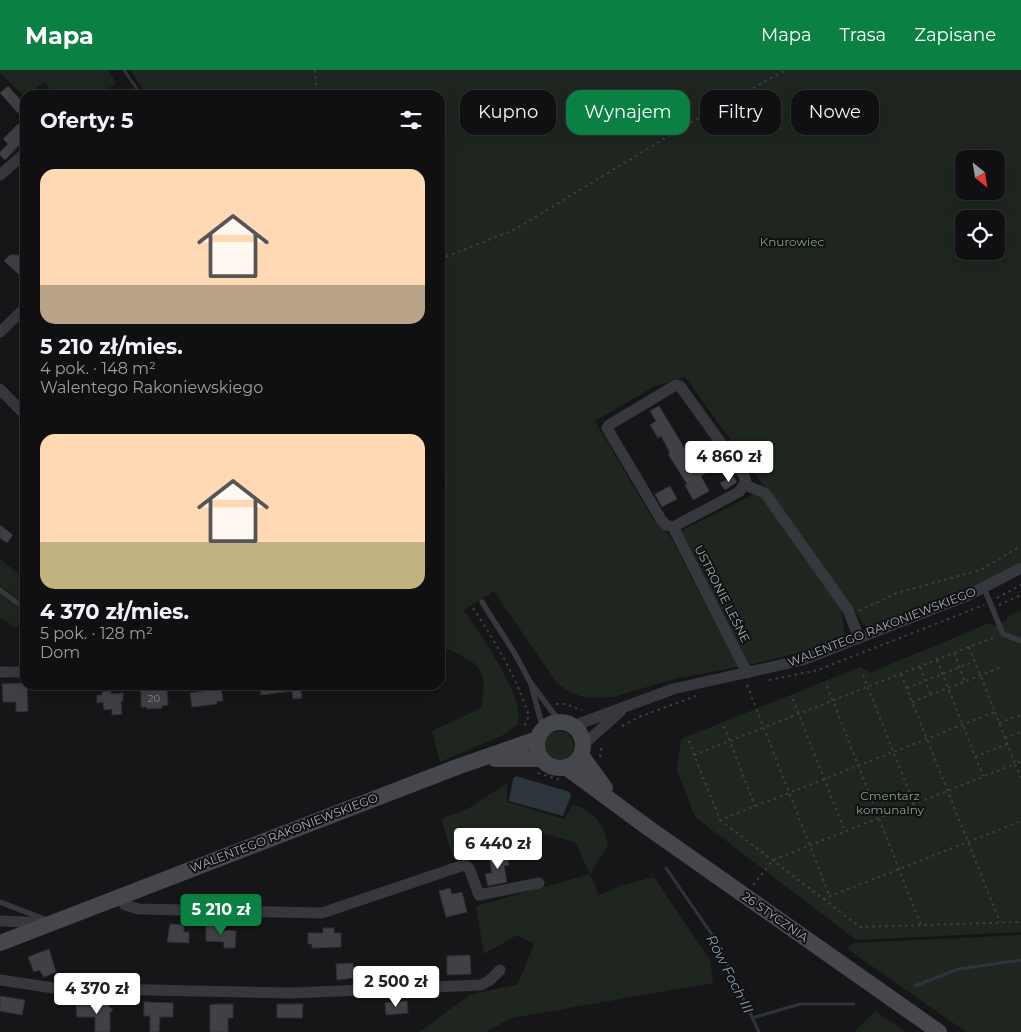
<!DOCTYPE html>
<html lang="pl">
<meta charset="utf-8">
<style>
:root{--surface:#101012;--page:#19191b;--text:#f1f3f6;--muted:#9c9d9f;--line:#303032;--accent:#0b8043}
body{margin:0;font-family:Montserrat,sans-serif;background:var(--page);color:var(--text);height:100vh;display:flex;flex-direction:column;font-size:19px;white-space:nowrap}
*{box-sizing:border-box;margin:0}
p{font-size:16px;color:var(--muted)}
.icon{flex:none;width:28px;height:28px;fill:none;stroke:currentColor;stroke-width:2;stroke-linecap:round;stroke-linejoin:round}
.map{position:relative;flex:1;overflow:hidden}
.side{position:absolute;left:20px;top:20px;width:425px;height:600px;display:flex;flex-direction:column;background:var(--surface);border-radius:15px;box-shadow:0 5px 20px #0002,0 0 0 1px var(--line)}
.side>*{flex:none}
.banner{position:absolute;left:460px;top:20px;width:475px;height:45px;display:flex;gap:10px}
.needle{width:32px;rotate:150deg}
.buttons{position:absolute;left:955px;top:80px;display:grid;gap:10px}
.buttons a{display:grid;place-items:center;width:50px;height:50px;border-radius:10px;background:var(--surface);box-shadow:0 5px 20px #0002,0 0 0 1px var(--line);font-size:25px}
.price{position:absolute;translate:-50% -42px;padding:0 11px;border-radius:5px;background:#fff;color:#222;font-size:16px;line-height:32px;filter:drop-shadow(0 1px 2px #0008)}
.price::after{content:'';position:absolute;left:50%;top:30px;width:15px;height:11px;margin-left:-8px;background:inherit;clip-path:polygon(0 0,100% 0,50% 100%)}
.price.active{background:var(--accent);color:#fff}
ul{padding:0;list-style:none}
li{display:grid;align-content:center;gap:10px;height:265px;padding:0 20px}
li span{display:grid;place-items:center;height:155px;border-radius:15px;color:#555}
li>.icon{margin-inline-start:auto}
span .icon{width:90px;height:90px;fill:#fffc;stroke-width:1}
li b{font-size:21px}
h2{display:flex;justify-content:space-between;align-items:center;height:60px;padding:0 20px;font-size:21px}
.tag{padding:0 18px;border-radius:15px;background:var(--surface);box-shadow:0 5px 20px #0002,0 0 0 1px var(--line);font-size:18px;line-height:45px}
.tag.active{background:var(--accent);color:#fff}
header{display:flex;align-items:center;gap:30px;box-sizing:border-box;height:70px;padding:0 25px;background:var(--accent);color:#fff}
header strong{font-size:24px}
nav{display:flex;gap:28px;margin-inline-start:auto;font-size:18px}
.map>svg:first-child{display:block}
</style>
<header>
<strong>Mapa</strong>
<nav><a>Mapa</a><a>Trasa</a><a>Zapisane</a></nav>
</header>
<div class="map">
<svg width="1021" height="962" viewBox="0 0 1021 962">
<rect width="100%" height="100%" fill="#161618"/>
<g fill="#1e261f" fill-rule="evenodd">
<path d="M0,0H108L116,13L100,25H55L44,12L25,27L0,3Z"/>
<path d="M130,0H1021V492L983,514L867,558L685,307L655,316L595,351L654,451L670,466L738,597L678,608L613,627L587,628L571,623L556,612L494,521L464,540C479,562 526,628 518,654L503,665L440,692L432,661L481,638C487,598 483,596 448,579L440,582V25H147ZM964,89H996V121H964ZM964,149H996V181H964Z"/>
<path d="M760,421L841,539L845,569L819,578L749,595L681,461Z"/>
<path d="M0,489L25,509V535L0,515Z"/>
<path d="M0,524L25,544V553L15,558L0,548Z"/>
<path d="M1021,540V862L856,870L695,747L677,700L681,669L860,597L870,603L989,553L994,556L1006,551L1008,546Z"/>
<circle cx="559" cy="676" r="15"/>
<path d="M507,713V732L564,749L573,735C595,741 604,754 608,776L590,804L599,825L622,815L654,807L710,890L713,913L511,948L486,962H419L470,925L518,914L534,874L517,865L484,884L476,836L590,804L575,772L533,761L453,788L441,749L469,738Z"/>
<path d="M1021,865V962H966L846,878L854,873Z"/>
<path d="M875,941L905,962H854Z"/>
</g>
<path fill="#2c353c" d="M516,706L570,722L571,726L563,746L509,731L513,709Z"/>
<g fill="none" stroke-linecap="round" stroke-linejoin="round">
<g stroke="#2c353c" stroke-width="3">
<path d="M124,0L141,25"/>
<path d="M666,798L715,869L759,962"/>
<path d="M915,916L958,899L1021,890"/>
<path d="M752,948L800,934H854"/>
</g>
</g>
<g fill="#404145" stroke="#303034">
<path d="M8,16L25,35L18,43L0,23Z"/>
<path d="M18,54L25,61V69L5,90L0,85V82L8,74L3,69Z"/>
<path d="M10,185H25V210L4,191Z"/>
<path d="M659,336L697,399L717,386L722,393L701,406L709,421L693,430L685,415L687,414L668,384L670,383L661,366L658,368L650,355L656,351L650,341Z"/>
<path d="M733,406L737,412L725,420L720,413Z"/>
<path d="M670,416L677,429L662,437L655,424Z"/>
<path d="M0,455L13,465L7,473L0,468Z"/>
<path d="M25,613L27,615L28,641L16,642V632H3L2,614Z"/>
<path d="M204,615H215V619L221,618L223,631H217V634L192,637L190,623L204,621Z"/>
<path d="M260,615H300L302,628L293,629L292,621L261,625Z"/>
<path d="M150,616H164V619H167L168,635L162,636V638L147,639L146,637H141V620H150Z"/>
<path d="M111,621V624L123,623V631H121L122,644L112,645V639L104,640L103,632L97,633V625H102V622Z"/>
<path d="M506,783L509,795L504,796L507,812L488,816L485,804L492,803L489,787Z"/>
<path d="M450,818L452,824L462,822L467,842L446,847L439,821Z"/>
<path d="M170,854L184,855V862H189V873L167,872Z"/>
<path d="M206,855H218V860L236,861L235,878H224V872L206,871Z"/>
<path d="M323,858H334V863H341V877L312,878V874H308V863H323Z"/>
<path d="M49,879L56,902L44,907L39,900L34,902L28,887Z"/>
<path d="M470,885L471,904L447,905V886Z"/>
<path d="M353,893L354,908L337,910L336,894Z"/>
<path d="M0,926L25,930L22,945L0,941Z"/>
<path d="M407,931L408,943L386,945L385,933Z"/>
<path d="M144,932L173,933V947H160L159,962H150V946H144Z"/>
<path d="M89,933H106L113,940L110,942V962H95V947H77L76,935H88Z"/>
<path d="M219,934H233V948H228V962H210V935Z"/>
<path d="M277,934H303L302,948H277Z"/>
</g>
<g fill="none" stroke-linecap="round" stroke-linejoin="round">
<g stroke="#3d3f44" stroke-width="2" stroke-dasharray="2.5 4" stroke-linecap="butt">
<path d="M315,0L317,25"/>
<path d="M440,189L514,160L695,50L786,0"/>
<path d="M440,398L446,409L445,414L440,418"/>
<path d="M997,528L1021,515"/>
<path d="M999,535L1021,525"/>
<path d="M473,538C496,573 516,606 529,646L523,659"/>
<path d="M859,541L897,523L980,500L1021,476"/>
<path d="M969,577L995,642L720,750L694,685L969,577L996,567"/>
<path d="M954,583L965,612"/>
<path d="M937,590L983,706"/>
<path d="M920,597L931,625"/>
<path d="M901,604L1000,852"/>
<path d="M863,605L914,734"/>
<path d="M769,610L818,600L984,535"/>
<path d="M747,615L830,827"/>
<path d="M827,616L921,855"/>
<path d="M907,618L975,591"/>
<path d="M793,629L845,762"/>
<path d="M912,632L999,598"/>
<path d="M556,634H565L582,640"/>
<path d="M995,642L1015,694L1021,691"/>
<path d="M999,653L1021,645"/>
<path d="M622,656L639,647L696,626"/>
<path d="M724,656L755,736"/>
<path d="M1005,668L1021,662"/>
<path d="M689,671L694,685"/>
<path d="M600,687L602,674"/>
<path d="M975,687L1007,674"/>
<path d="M538,703L560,710"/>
<path d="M720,750L860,857L1021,852"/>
<path d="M753,815L773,790L1015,694L1021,708"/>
<path d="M823,829L1021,751"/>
</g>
<g stroke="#37383d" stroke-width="5.5">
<path d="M984,518L1003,564L1021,571"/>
<path d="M0,520L25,539"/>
<path d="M482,532L515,584L530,612L560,652"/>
<path d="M531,614L543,659"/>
<path d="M0,832L47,850"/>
</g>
<g stroke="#37383d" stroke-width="11">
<path d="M0,105L25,83"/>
<path d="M0,262L25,238"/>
<path d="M0,319L25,345"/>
<path d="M745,415L765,423L848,540L859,568"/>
<path d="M673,457L739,422L746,412L744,405L680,316L676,315L609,355L607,358L662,451L666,455L673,457L747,603"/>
<path d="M0,602H25"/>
<path d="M573,656L673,619L803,590L967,526L1021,498"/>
<path d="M583,675L621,641"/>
<path d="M121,826L125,835L139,839L322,843L464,795L469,798L479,825L539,813"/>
<path d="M0,851L48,853"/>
<path d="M0,910L54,918L292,923L481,915L490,910L500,900"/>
</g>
<g stroke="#45474d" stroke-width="16">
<circle cx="560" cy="675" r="23"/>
<path d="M581,685L605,718"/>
<path d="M495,689H540"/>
<path d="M567,698L647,757L939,962"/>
<path d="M0,873L457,697L537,669"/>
</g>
</g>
<g text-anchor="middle" stroke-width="4" stroke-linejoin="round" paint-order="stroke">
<g font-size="10" fill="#8e929b">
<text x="154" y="632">20</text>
</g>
<g font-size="12" fill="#7fa381" stroke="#111113">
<text x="792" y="176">Knurowiec</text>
<text x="890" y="730">Cmentarz<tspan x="890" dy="14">komunalny</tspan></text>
</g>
<g font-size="12" fill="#a8adb8" stroke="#111113">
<text transform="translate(722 524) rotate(63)" y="4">USTRONIE LEŚNE</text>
<text transform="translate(882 557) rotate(-21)" y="4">WALENTEGO RAKONIEWSKIEGO</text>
<text transform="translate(284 763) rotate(-21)" y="4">WALENTEGO RAKONIEWSKIEGO</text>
<text transform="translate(775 847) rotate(35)" y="4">26 STYCZNIA</text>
</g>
<g font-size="14" font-style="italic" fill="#7f9bb3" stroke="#111113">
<text transform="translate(730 904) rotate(63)" y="5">Rów Foch III</text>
</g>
</g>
</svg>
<div class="buttons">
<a><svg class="needle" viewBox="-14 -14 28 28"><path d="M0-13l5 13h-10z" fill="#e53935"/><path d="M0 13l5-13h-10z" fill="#9c9d9f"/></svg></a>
<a><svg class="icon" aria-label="locate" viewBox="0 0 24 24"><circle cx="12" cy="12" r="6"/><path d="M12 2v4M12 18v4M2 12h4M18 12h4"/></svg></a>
</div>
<b class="price" style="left:729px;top:413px">4 860 zł</b>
<b class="price" style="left:498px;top:800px">6 440 zł</b>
<b class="price active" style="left:221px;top:866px">5 210 zł</b>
<b class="price" style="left:396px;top:938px">2 500 zł</b>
<b class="price" style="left:97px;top:945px">4 370 zł</b>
<div class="banner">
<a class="tag">Kupno</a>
<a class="tag active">Wynajem</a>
<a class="tag">Filtry</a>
<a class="tag">Nowe</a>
</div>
<section class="side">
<h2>Oferty: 5<svg class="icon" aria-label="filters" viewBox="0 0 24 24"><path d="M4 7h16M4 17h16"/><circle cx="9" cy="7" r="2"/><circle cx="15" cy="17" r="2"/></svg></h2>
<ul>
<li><span style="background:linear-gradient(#ffd9b3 75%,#b9a48a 0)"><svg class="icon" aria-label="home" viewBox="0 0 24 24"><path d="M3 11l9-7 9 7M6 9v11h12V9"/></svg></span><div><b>5 210 zł/mies.</b><p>4 pok. · 148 m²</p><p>Walentego Rakoniewskiego</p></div></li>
<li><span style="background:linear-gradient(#ffd9b3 70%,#c2b280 0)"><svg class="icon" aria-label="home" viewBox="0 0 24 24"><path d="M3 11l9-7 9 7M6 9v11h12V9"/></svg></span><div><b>4 370 zł/mies.</b><p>5 pok. · 128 m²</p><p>Dom</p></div></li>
</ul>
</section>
</div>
